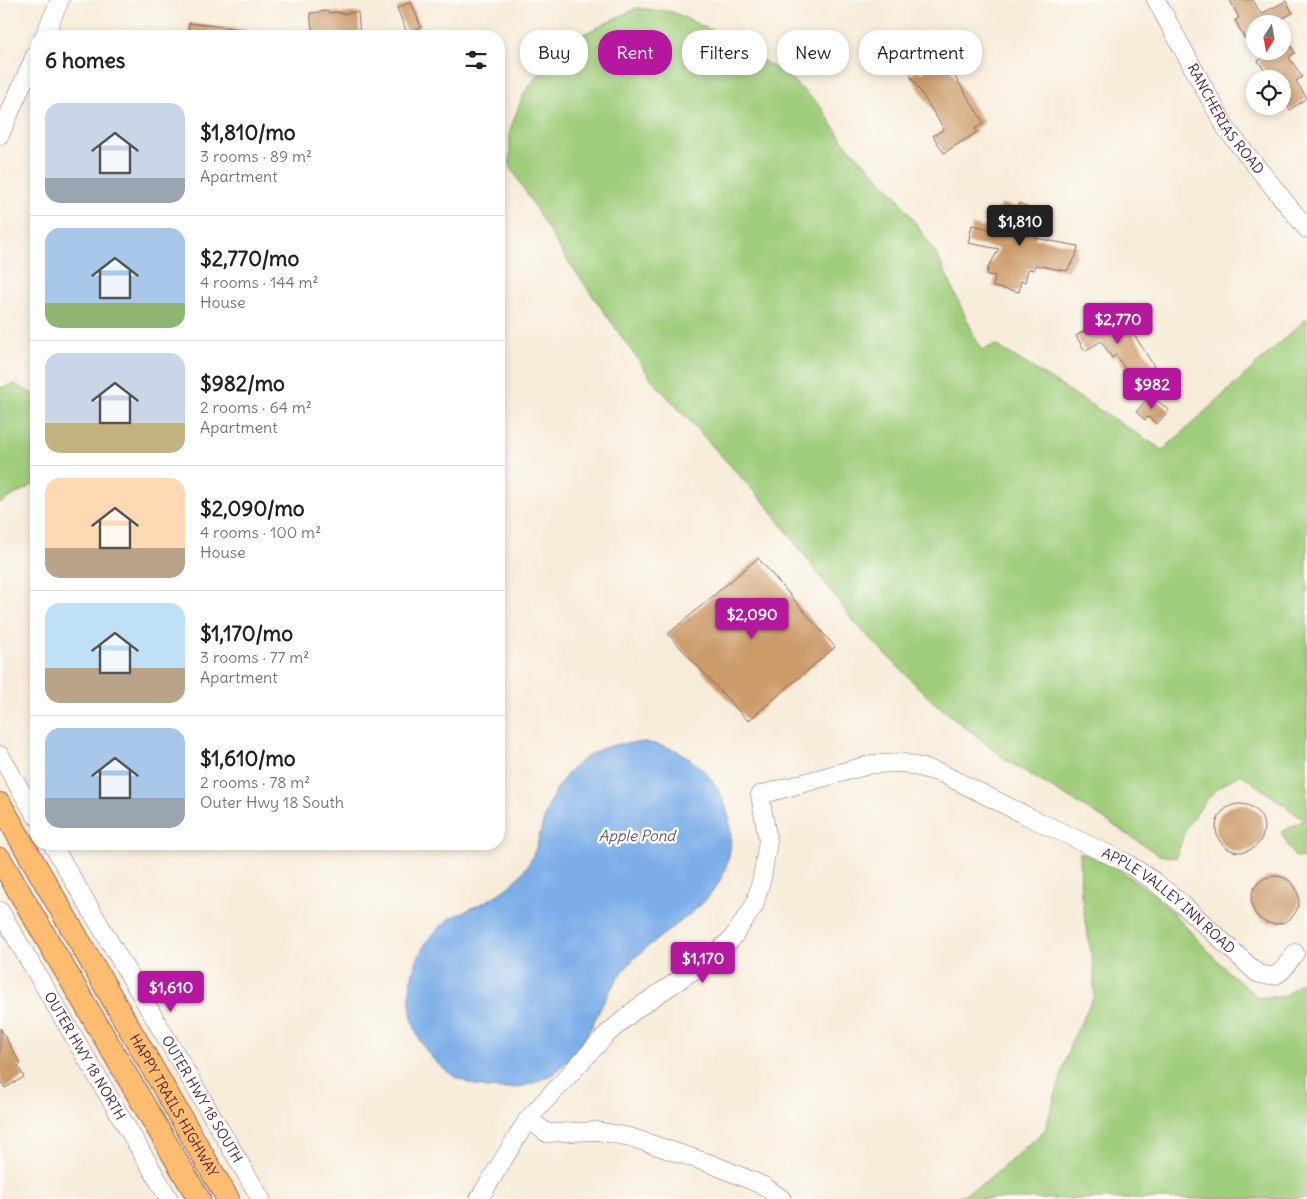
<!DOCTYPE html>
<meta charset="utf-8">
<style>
:root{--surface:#fff;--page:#f2f2f2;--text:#222;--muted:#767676;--line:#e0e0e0;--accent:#b5179e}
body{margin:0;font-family:Delius,sans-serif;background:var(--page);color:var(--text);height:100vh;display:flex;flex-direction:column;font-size:19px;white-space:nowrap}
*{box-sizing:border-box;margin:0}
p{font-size:16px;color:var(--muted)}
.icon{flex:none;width:28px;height:28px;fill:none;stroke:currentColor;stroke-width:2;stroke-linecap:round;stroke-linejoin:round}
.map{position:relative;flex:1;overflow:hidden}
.panel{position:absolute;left:30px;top:30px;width:475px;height:820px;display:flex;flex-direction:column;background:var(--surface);border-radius:20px;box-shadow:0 2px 8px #0003}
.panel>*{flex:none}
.top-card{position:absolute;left:520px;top:30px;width:475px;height:45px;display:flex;gap:10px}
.needle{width:32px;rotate:191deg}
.controls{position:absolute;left:1246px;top:15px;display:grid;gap:10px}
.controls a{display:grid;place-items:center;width:45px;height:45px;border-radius:50%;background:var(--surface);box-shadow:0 2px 8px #0003;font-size:25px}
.price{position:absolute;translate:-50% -42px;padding:0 11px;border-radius:5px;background:var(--accent);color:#fff;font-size:16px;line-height:32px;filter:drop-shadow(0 1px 2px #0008)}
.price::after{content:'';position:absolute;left:50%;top:30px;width:15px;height:11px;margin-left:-8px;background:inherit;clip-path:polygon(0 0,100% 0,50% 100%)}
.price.active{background:#222;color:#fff}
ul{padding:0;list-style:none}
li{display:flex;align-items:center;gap:15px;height:125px;padding:0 15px}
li+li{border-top:1px solid var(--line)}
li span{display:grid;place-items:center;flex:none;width:140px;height:100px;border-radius:15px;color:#555}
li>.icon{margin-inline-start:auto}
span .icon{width:60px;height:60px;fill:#fffc;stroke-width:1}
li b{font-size:21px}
h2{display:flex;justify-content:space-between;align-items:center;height:60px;padding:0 15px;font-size:21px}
.tag{padding:0 18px;border-radius:20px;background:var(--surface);box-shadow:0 2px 8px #0003;font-size:18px;line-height:45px}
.tag.active{background:var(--accent);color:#fff}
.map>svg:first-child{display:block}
</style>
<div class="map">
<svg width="1307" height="1199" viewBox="0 0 1307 1199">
<rect width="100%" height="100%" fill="#fdfcf7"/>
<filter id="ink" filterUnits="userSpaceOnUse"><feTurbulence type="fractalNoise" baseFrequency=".02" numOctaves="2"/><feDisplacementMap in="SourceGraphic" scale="10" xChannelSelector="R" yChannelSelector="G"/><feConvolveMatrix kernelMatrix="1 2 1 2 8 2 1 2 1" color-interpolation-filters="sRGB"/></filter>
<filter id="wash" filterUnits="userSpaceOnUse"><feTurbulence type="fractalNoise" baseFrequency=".0096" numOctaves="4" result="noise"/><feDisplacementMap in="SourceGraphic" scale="20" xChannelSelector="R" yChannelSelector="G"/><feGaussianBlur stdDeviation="1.12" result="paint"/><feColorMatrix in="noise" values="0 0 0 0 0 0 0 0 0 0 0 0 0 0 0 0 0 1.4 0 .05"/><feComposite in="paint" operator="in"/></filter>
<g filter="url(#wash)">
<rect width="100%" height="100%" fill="#f7ecd9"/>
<g fill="#a0cd7b" stroke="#757653">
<path d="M637,8L673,12L715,32L788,76L821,107L843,141L896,195L937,255L981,350L996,345L1163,450L1307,318V859L1294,856L1281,832L1304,820L1241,774L1220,786L1204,803L1186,828L1176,858L1159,855L1104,819L1009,762L931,700L853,621L771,510L653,381L561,251L510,166V130L524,93L549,62L578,37Z"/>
<path d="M15,384L36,396V483L0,503V388Z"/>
<path d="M1080,852L1118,869L1157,896L1228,972L1258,997H1283L1304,980L1307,970V1199H955L985,1183L1045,1130L1071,1043L1094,996V970L1081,895Z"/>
</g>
<path fill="#7cade8" stroke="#63668a" d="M645,742C654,744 665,746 675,750C679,751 683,755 688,758C729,785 744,840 718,884C700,914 655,936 631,962C588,1008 592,1072 519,1087C496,1092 471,1087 451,1074C406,1045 398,986 426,943C431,935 440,927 447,921C453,916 462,913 470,909C487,901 503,893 517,879C539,855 537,838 547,810C557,780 582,752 614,745C624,743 635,743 645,742Z"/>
<g id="blocks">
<g fill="#cc9b6b">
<path d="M1230,0H1253L1261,14L1286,1L1293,13L1272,24H1255V33L1245,39L1235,20L1239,18Z"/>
<path d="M411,2L421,27L407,33L397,8Z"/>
<path d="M328,11V13L340,12V14L358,12L360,36H313L310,13Z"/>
<path d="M189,23L248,30L247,36H188Z"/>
<path d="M1282,34L1295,53L1289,57L1302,77L1296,81L1307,98L1290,110L1282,98V79H1270L1258,61L1273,51H1282Z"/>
<path d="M944,59L984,123L975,129L977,132L944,153L933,136L944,129L910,75L919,70L922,73Z"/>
<path d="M1020,203L1032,210L1040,212L1035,238L1078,246L1076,256L1067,271L1035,265L1034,270L1028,269L1025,282L1021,281L1019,292L993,287L995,276L987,275L988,268L999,249L968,243L972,225L996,230L1001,204L1017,207Z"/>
<path d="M1121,314L1154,366L1132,380L1116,355L1112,358L1101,341L1085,351L1076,336L1098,322L1101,327Z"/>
<path d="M1150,395L1169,410L1157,424L1148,417L1145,420L1136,412Z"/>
<path d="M758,558L835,647L748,721L668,634Z"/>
<circle cx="1240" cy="828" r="24"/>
<circle cx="1275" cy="900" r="24"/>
<path d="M0,1028L21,1064L18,1066L24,1077L5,1088L0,1080Z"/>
</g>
</g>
</g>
<g filter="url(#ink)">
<use href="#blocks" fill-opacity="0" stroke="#876768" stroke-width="1"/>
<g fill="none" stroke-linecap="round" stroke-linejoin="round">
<defs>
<g id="minor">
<path id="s1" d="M1156,0L1227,130L1307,229"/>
<path d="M44,36L60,0"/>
<path d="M0,135L36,53"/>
<path d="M0,755L36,816"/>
<path id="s2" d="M52,844L261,1199"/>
<path id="s3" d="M0,911L169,1199"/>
<path id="s4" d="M528,1119L607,1034L636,1009L694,970L731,940L754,906L762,878L768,841L760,795L872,764L904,763L941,773L1027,816L1125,862L1154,881L1181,903L1257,973C1281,981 1282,970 1295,953"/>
<path d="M479,1199L528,1119L547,1133L597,1131L630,1137L714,1165L764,1186L782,1199"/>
</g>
<g id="major">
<path id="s5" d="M0,804L228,1199"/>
<path d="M0,859L199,1199"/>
</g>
</defs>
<use href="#minor" stroke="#876768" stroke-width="19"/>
<use href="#major" stroke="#876768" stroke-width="24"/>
<use href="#minor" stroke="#fff" stroke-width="18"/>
<use href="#major" stroke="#febc70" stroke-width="22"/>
</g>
</g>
<g text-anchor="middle" stroke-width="5" stroke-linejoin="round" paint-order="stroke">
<g font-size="14" fill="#4a1f2b" stroke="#fdfcf7">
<text dy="5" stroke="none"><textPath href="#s1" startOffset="138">RANCHERIAS ROAD</textPath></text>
<text dy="5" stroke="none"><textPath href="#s4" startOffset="875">APPLE VALLEY INN ROAD</textPath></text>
<text dy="5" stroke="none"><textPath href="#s3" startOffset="168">OUTER HWY 18 NORTH</textPath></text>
<text dy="5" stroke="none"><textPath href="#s2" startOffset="296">OUTER HWY 18 SOUTH</textPath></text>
<text dy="5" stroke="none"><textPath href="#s5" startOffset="348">HAPPY TRAILS HIGHWAY</textPath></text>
</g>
<g font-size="15" font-style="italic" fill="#5e5877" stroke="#fdfcf7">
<text x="637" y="841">Apple Pond</text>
</g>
</g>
</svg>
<div class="controls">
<a><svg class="needle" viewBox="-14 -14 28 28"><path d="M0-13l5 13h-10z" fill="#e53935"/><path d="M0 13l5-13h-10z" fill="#767676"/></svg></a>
<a><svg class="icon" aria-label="locate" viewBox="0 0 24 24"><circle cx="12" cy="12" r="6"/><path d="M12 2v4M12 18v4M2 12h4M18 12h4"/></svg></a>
</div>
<b class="price active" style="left:1020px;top:247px">$1,810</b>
<b class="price" style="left:1118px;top:345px">$2,770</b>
<b class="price" style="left:1152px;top:410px">$982</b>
<b class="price" style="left:752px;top:640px">$2,090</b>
<b class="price" style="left:703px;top:984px">$1,170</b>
<b class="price" style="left:171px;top:1013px">$1,610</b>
<div class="top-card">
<a class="tag">Buy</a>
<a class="tag active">Rent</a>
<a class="tag">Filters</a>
<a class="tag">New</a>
<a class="tag">Apartment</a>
</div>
<section class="panel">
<h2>6 homes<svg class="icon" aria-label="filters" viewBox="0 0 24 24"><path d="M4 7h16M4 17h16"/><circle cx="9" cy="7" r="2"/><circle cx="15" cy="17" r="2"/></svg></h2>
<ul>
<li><span style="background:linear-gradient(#c9d6e8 75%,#9aa5b1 0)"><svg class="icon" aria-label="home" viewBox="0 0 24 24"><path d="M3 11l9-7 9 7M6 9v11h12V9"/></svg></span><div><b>$1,810/mo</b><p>3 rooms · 89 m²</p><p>Apartment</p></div></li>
<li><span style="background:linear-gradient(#a9c7e8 75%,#8fb573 0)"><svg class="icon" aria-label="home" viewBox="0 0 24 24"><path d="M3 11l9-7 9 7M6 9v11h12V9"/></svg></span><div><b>$2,770/mo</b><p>4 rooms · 144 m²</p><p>House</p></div></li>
<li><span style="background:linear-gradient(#c9d6e8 70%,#c2b280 0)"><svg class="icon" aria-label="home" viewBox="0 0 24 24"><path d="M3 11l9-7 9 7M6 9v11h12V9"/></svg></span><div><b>$982/mo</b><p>2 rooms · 64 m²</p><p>Apartment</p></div></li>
<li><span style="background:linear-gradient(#ffd9b3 70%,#b9a48a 0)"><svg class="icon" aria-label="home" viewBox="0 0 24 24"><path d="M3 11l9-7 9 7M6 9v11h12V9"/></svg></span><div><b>$2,090/mo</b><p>4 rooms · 100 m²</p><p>House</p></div></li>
<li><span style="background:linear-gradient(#bfe0f5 65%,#b9a48a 0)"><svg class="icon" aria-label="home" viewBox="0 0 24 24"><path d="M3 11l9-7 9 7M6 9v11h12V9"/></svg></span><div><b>$1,170/mo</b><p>3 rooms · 77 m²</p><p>Apartment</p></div></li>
<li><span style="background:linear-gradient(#a9c7e8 70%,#9aa5b1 0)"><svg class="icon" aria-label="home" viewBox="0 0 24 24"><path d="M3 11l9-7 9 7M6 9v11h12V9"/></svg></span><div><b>$1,610/mo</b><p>2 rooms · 78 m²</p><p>Outer Hwy 18 South</p></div></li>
</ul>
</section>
</div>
